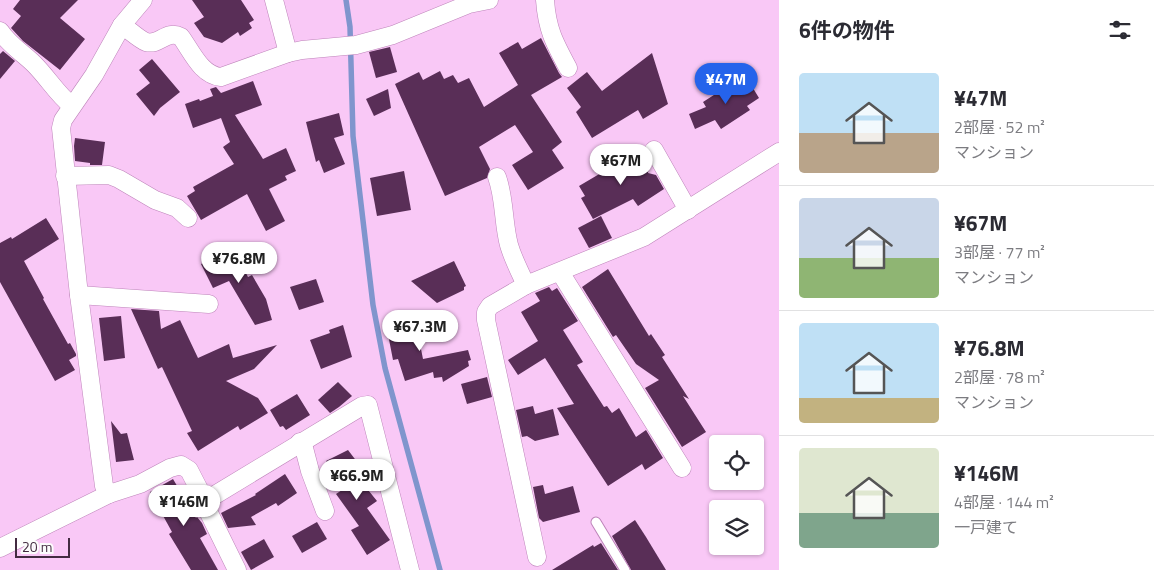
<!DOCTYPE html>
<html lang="ja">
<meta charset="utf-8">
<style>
:root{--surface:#fff;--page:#f7f7f7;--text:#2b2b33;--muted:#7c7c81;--line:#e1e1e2;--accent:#2563eb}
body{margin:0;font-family:"Titillium Web","Noto Sans JP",sans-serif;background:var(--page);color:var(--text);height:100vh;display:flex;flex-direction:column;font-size:19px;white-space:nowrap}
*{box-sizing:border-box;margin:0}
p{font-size:16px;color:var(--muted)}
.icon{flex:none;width:28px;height:28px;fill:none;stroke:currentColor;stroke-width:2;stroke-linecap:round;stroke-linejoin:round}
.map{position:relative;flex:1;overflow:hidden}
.sheet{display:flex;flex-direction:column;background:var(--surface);width:375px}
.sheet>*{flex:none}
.tools{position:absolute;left:709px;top:435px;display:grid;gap:10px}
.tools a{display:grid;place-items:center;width:55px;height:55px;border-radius:5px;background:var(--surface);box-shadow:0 1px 4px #0004;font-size:25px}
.scale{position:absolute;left:15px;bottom:12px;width:55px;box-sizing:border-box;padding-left:5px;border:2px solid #432b41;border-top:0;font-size:14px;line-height:18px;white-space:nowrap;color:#432b41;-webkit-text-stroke:4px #fcfcfc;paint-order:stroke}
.price{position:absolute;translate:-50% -42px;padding:0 11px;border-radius:18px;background:#fff;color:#222;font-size:16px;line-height:32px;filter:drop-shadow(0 1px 2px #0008)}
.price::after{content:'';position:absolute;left:50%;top:30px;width:15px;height:11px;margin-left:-8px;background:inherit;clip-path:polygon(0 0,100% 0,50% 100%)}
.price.current{background:var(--accent);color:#fff}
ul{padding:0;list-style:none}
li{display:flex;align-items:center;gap:15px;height:125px;padding:0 20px}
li+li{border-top:1px solid var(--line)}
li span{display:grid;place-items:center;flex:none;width:140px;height:100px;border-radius:5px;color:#555}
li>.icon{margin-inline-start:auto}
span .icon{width:60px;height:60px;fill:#fffc;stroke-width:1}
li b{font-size:21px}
h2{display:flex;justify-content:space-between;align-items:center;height:60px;padding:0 20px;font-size:21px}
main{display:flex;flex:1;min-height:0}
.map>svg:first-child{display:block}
</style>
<main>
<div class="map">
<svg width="779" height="570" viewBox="0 0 779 570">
<rect width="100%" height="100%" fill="#f9c8f6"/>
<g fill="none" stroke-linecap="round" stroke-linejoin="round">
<path stroke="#8095cd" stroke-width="5.5" d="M346,0L350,27L353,136L373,305L385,368L440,570"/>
</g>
<g fill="#592e57">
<path d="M20,0H78L60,18L85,39L60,70L23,41L11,28L21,16L13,9Z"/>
<path d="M192,0H241L254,20L249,23L252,28L240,36L238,32L222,43L204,37L194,23L204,17Z"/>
<path d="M541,38L559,73L562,77L531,95L562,142L552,150L564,168L528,190L512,165L533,152L515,125L479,147L490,169L487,178L445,196L395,84L419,72L423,80L440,71L444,79L453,75L458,83L469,78L484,107L518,85L499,53L518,42L522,49Z"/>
<path d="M390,47L397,72L376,78L369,52Z"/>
<path d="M3,51L15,61L0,79V54Z"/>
<path d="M652,53L668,104L643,119L638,110L592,138L576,112L581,107L567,88L587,72L602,91Z"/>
<path d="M152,59L180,92L160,108L154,116L136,94L150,83L139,70Z"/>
<path d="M745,75L759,98L747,106L750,110L721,129L715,120L695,129L689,114L706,107L703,102Z"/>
<path d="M253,81L262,105L235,115L263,159L286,148L296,171L285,176L287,180L269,189L285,221L266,231L247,194L201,220L187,196L195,191L193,187L234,164L223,147L230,142L221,118L193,128L185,104L199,99L200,101L213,96L210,89L216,87L221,93Z"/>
<path d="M388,89L391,108L374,116L366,99Z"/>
<path d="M339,113L344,135L334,138L345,164L324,173L319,160L316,162L306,122Z"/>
<path d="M75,138L105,142L102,165H90V163L75,161L74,146Z"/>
<path d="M640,150L644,151L649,163L648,173L656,175L664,189L638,206L633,199L593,219L581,198L585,196L579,186Z"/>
<path d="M404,171L411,210L377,216L370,178Z"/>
<path d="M601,216L612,238L589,248L578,228Z"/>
<path d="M46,218L59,239L24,261L44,298L43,299L68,344L70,343L76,354V356L69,360L75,370L55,381L0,282V243L11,237L12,239Z"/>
<path d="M233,248L248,277L252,275L266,299L272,320L255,325L229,281L213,288L201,264Z"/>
<path d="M454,261L466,286L464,287V290L437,303L411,281Z"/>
<path d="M608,269L649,336L651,334L665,355L662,357L689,399L683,396L706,432L682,447L645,388L659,380L636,364L616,335L613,337L582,287Z"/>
<path d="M316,279L324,302L299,310L290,287Z"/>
<path d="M549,287L552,291L557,288L578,321L563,330L583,362L577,365L604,407L607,406L612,413L619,408L636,437L646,430L663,458L645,470L642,464L608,486L557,408L574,404L545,358L518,375L508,360L538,341L521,312L540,301L535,293Z"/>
<path d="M131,309L159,311L161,329L180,320L198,358L229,344L233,358L277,345L254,369L226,381L258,398L268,413L240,430L238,426L198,451L187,433L192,431L162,367L158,369Z"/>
<path d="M414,314L423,359L468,350L471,360L468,361L469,366L443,382L442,377L434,378L433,372L405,381L398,359L393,360L385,319Z"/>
<path d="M121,316L125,358L104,361L99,318Z"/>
<path d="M343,325L352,357L321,369L310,340L330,333L329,330Z"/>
<path d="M487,377L492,397L467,404L461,384Z"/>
<path d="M338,382L352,396L339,407L330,413L318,400Z"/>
<path d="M297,394L310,415L286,430L283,426L280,427L270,410Z"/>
<path d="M533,406L535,414L553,409L559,435L535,441L527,436L522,437L516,410Z"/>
<path d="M111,421L121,434L127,433L134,460L116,462Z"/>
<path d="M348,450L364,471L356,475L377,501L367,508L390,540L367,555L351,530L359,526L336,494L342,490L326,461Z"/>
<path d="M285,474L297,493L278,506L276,503L251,517L256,525L228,528L221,513L256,495L255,494Z"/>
<path d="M173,479L196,518L197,517L202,523L207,534L200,538L218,570H191L169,534L172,532L150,492Z"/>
<path d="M543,485L545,494L573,486L580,512L543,522L539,518L533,487Z"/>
<path d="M635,520L646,537L666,570H631L612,536Z"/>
<path d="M317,522L327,539L302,553L292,536Z"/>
<path d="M264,539L274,557L251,570L241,552Z"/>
<path d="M601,543L618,570H552L593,545L594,547Z"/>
</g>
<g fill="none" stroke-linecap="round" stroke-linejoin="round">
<defs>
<path id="lane" d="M596,522L625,570"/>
<g id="street">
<path d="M274,0L288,53"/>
<path d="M545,0C547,29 554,42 568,68"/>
<path d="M122,25C128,29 140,40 146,42C160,46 166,29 181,37C192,52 201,75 221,77L288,53L302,50L356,45L393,35L469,4L489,0"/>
<path d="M0,31C9,45 23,53 34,64C48,78 57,94 72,106"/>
<path d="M654,150L688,210"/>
<path d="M65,176L109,175L119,179L155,200L177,208L188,218"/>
<path d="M497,177C505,199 503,223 509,245C513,259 520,272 526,285"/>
<path d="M560,272L682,468"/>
<path d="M79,295L209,304"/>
<path d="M300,442L304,448L310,471L325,511"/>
<path d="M109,494L104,486L79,295L61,128L63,120L94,75L122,25L143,0"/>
<path d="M205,501L209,513L237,570"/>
<path d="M0,548L109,494L140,484L170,468L181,465L189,470L205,501L362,406L368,405L410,570"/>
<path d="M537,557L486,320V312L490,306L526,285L644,237L779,152"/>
</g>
</defs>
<use href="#lane" stroke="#be84ba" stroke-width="11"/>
<use href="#street" stroke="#be84ba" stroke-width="19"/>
<use href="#lane" stroke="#fff" stroke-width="9"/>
<use href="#street" stroke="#fff" stroke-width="18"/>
</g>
</svg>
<div class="tools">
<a><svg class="icon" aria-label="locate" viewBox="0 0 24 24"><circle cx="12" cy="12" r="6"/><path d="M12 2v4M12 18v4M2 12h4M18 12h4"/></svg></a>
<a><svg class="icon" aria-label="layers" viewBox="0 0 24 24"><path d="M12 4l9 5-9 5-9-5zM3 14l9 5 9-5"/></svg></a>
</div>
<div class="scale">20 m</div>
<b class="price current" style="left:726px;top:105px">¥47M</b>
<b class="price" style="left:621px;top:186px">¥67M</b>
<b class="price" style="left:239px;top:284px">¥76.8M</b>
<b class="price" style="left:420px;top:352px">¥67.3M</b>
<b class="price" style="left:357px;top:501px">¥66.9M</b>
<b class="price" style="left:184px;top:527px">¥146M</b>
</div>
<section class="sheet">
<h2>6件の物件<svg class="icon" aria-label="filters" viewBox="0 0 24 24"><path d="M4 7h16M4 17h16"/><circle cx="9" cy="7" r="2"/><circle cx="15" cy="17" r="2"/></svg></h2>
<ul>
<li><span style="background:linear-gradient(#bfe0f5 60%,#b9a48a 0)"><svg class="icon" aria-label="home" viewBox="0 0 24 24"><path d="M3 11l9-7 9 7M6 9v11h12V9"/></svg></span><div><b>¥47M</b><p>2部屋 · 52 m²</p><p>マンション</p></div></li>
<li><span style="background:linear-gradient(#c9d6e8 60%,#8fb573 0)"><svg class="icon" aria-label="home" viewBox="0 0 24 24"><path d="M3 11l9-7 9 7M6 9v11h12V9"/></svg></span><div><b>¥67M</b><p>3部屋 · 77 m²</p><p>マンション</p></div></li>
<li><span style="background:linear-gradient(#bfe0f5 75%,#c2b280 0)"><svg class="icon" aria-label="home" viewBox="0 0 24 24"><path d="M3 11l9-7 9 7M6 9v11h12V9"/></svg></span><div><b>¥76.8M</b><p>2部屋 · 78 m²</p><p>マンション</p></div></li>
<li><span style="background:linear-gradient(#dfe7d0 65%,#7fa58c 0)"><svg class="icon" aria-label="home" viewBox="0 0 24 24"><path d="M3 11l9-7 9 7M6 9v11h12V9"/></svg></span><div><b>¥146M</b><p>4部屋 · 144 m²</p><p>一戸建て</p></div></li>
</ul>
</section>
</main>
